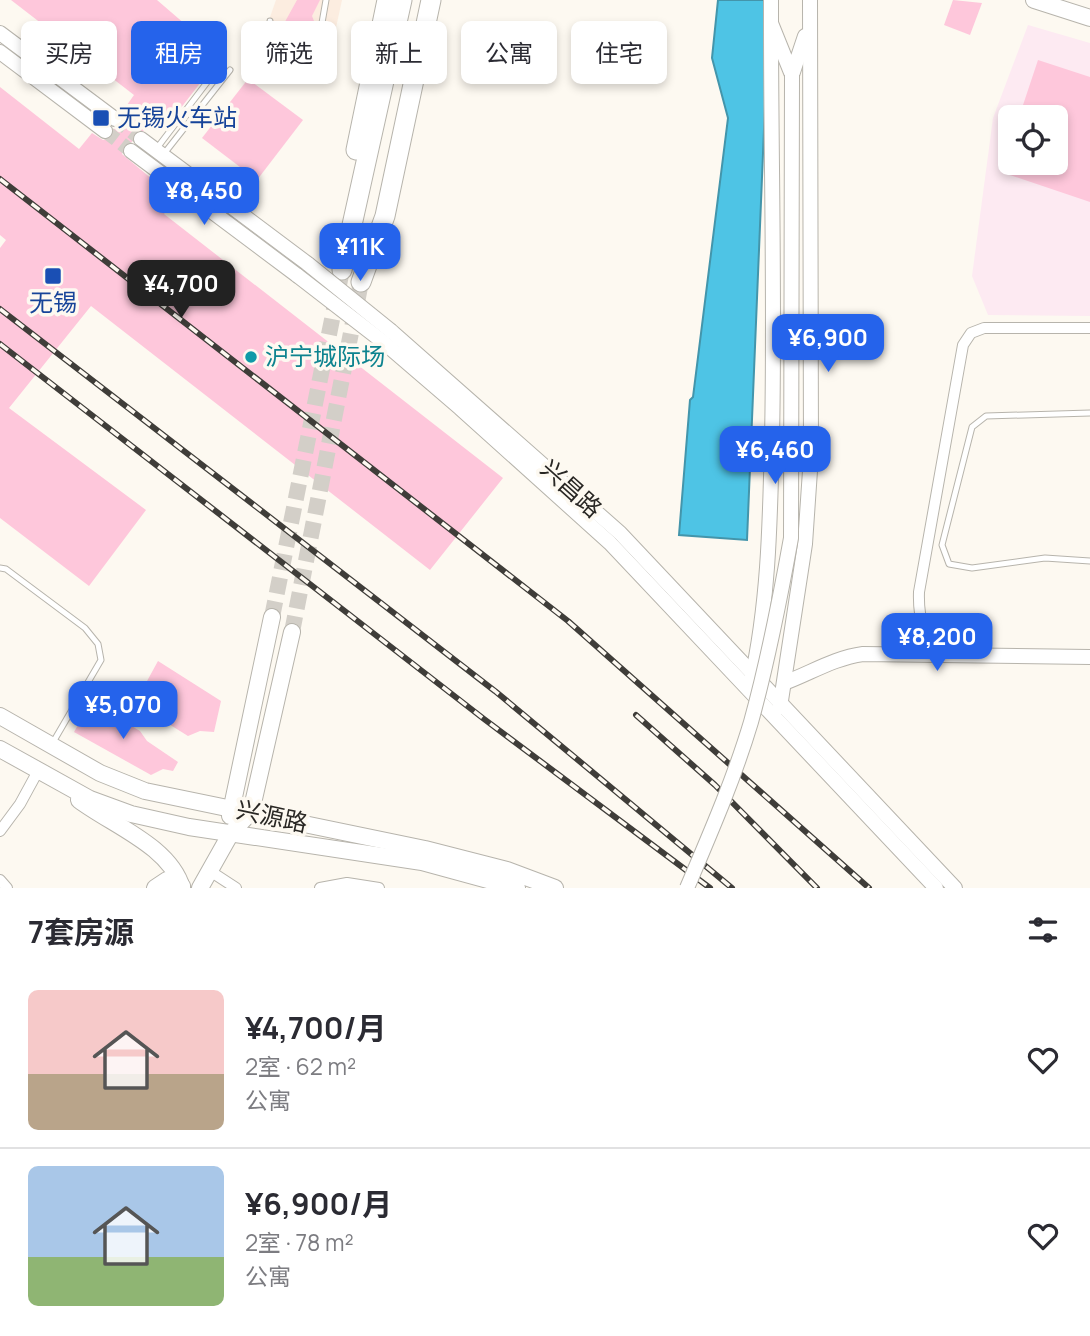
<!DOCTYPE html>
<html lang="zh">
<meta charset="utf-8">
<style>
:root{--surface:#fff;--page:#f2f2f3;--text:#2b2b33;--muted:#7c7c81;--line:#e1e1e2;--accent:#2563eb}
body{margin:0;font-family:Manrope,"Noto Sans SC",sans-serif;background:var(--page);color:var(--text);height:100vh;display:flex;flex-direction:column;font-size:26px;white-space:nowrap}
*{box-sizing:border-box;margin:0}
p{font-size:23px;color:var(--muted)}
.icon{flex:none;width:38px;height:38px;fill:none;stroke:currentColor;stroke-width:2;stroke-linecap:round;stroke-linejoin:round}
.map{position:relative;height:888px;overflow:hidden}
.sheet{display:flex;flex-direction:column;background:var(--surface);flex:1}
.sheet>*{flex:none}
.guide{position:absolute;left:21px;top:21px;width:700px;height:63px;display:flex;gap:14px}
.tools{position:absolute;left:998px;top:105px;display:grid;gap:14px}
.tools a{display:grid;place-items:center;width:70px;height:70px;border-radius:10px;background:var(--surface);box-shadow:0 4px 10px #0003;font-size:35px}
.price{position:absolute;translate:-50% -60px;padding:0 16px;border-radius:14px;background:var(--accent);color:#fff;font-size:23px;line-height:46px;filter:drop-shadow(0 2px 4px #0008)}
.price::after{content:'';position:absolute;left:50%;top:42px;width:21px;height:16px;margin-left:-10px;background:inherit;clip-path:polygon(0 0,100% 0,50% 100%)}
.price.current{background:#222;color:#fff}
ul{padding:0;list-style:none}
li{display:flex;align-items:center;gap:21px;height:175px;padding:0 28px}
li+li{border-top:2px solid var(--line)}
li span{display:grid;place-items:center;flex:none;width:196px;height:140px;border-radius:10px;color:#555}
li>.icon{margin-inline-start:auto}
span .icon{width:84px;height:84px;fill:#fffc;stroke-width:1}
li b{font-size:30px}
h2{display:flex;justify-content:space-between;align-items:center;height:84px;padding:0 28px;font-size:30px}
.chip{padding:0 24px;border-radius:10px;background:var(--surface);box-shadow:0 4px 10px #0003;font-size:24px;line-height:63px}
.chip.current{background:var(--accent);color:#fff}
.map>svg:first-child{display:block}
</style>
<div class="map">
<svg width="1090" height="888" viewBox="0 0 1090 888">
<rect width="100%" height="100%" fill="#fdf9f1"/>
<path fill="#fdeaf2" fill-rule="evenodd" d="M1028,25L1090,43V316L988,315L972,276L993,118ZM1010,117H1055V163H1010Z"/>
<path fill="#fcede0" d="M276,0H342L332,46L312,59L288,60L269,51V20Z"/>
<path fill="#4ec4e5" stroke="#4395ab" stroke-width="2" d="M718,0H777L765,105L747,540L679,535L690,400L693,397L728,118L712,58Z"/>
<g fill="#fec7db">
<path d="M11,0H157L193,31L218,60L170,122L159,114L146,131L134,133L132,142L123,146L122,154L176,199L164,214L503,478L430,570L91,306L9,408L146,510L89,586L0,518V248L6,240L0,235V87L79,149L92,133L103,140L112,137L114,129L123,124L122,112L134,95Z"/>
<path d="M297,0H320L312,16L316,26L308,42L287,39L281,29Z"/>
<path d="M953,0L982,3L970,35L944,25Z"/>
<path d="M1038,60L1090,77V202L1001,172L1004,163H1055V117H1019Z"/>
<path d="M248,79L303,120L257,180L202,138Z"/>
<path d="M158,661L221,701L214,732L200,731L188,736L135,703Z"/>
<path d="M91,702L140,731L147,741L178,762L173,771L163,769L151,775L74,732Z"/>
</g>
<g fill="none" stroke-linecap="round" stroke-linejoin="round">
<g stroke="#d3cfc8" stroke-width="14" stroke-dasharray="14 7" stroke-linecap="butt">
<path d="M115,119L141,139"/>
<path d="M105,131L131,151"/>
</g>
<g stroke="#d3cfc8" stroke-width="16" stroke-dasharray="16 8" stroke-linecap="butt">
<path d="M272,617L342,270"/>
<path d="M292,632L361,282"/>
</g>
<defs>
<g id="lane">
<path d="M270,21C269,47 281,59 306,55L319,40L326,0"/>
<path d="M157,148L221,64"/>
<path d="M163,155L230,70"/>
<path d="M1090,413L986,416L972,427L942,545L949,564L972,568L1045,558L1090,561"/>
<path d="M0,568L6,569L85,628L98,644L101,660L52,744"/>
</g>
<g id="street">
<path d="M941,656C924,634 918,620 919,592L963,345L971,333L984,328H1090"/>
<path d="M0,831L20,804L38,771"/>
<path d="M210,871L236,888"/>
<path d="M0,880L7,888"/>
<path d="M320,888L347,883L379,888"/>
</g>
<g id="secondary">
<path d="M771,0V23L792,75L805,36"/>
<path d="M0,33L115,119"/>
<path d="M0,52L105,131"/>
<path d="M141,139L308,264"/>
<path d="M131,151L298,276"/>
<path d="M391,331L620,533L955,888"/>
<path d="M382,341L460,408L610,543L936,888"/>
<path d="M751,682C769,601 770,520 772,438C775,300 771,161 771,23"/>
<path d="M784,683C811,673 834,658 863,654L1090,657"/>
<path d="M780,707L805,544L811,456L810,0"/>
</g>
<g id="primary">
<path d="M1034,0L1090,18"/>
<path d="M0,716L100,773L145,791L425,849L507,870L555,888"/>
<path d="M0,749L90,799L131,814L189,827L422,862L517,888"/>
<path d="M79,800C112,825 170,846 182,888"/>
<path d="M230,816L272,617"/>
<path d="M155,888L167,880L182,886"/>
<path d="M200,888L231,833L251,812L292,632"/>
</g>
<g id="highway">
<path d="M356,150L387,0"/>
<path d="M342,270L402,0"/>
<path d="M361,282L385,216L431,0"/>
</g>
</defs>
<use href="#lane" stroke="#b7b4ac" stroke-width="7"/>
<use href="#street" stroke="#b7b4ac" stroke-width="12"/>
<use href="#secondary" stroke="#b7b4ac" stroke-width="16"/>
<use href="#primary" stroke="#b7b4ac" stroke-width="18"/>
<use href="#highway" stroke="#b7b4ac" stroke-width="21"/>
<use href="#lane" stroke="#fff" stroke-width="5"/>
<use href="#street" stroke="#fff" stroke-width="10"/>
<use href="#secondary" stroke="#fff" stroke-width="14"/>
<use href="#primary" stroke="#fff" stroke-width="16"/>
<use href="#highway" stroke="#fff" stroke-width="19"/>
<defs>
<g id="rail">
<path d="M0,179L568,621L869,888"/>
<path d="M0,309L495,691L732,888"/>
<path d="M0,344L484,719L710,888"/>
<path d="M636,715L715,785L817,888"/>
</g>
</defs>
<use href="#rail" stroke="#3f3d39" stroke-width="6"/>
<use href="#rail" stroke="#fdf9f1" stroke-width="3.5" stroke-dasharray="10" stroke-linecap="butt"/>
<defs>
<g id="secondary-bridge">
<path d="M308,264L391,331"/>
<path d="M298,276L382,341"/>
<path d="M687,888C710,834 734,779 751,722C768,661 780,599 791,538L792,75"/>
</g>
</defs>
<use href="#secondary-bridge" stroke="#b7b4ac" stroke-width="16" stroke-linecap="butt"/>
<use href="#secondary-bridge" stroke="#fff" stroke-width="14"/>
</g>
<g fill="#1a4fb4" stroke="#fdf9f1" stroke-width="2.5">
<rect x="92" y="109" width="18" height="18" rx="3.5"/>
<rect x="44" y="267" width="18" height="18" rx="3.5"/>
</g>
<circle fill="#0f9aa8" stroke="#fdf9f1" stroke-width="2.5" cx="251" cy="357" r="7"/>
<g text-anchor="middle" stroke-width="7" stroke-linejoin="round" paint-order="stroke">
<g font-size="24" fill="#164399" stroke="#fdf9f1" text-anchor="start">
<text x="117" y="126">无锡火车站</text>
<text x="53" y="311" text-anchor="middle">无锡</text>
</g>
<g font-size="24" fill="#0d838f" stroke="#fdf9f1" text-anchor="start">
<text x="265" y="365">沪宁城际场</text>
</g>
<g font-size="24" fill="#292724" stroke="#fdf9f1">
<text transform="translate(571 489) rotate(42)" y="8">兴昌路</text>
<text transform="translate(272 817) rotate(12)" y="8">兴源路</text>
</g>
</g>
</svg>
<div class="tools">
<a><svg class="icon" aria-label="locate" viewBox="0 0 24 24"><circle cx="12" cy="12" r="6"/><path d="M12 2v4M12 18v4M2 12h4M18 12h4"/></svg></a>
</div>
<b class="price" style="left:204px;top:227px">¥8,450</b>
<b class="price" style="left:360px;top:283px">¥11K</b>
<b class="price current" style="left:181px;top:320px">¥4,700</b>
<b class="price" style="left:828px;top:374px">¥6,900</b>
<b class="price" style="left:775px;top:486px">¥6,460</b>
<b class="price" style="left:937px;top:673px">¥8,200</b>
<b class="price" style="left:123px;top:741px">¥5,070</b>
<div class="guide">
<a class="chip">买房</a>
<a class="chip current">租房</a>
<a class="chip">筛选</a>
<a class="chip">新上</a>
<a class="chip">公寓</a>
<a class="chip">住宅</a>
</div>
</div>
<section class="sheet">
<h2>7套房源<svg class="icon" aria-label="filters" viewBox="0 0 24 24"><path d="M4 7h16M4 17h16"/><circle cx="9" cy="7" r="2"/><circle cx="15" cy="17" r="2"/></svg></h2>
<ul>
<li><span style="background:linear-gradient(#f6c9c9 60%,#b9a48a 0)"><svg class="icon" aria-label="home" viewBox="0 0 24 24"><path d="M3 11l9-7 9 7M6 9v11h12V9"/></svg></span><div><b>¥4,700/月</b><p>2室 · 62 m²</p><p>公寓</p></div><svg class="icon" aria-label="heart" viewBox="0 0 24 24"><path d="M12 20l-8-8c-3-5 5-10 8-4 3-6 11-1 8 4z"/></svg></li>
<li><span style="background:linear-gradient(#a9c7e8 65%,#8fb573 0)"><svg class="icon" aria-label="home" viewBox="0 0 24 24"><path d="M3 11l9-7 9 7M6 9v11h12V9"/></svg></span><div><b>¥6,900/月</b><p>2室 · 78 m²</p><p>公寓</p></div><svg class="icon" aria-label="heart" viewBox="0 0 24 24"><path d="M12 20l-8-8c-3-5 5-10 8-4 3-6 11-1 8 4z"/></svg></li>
</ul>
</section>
